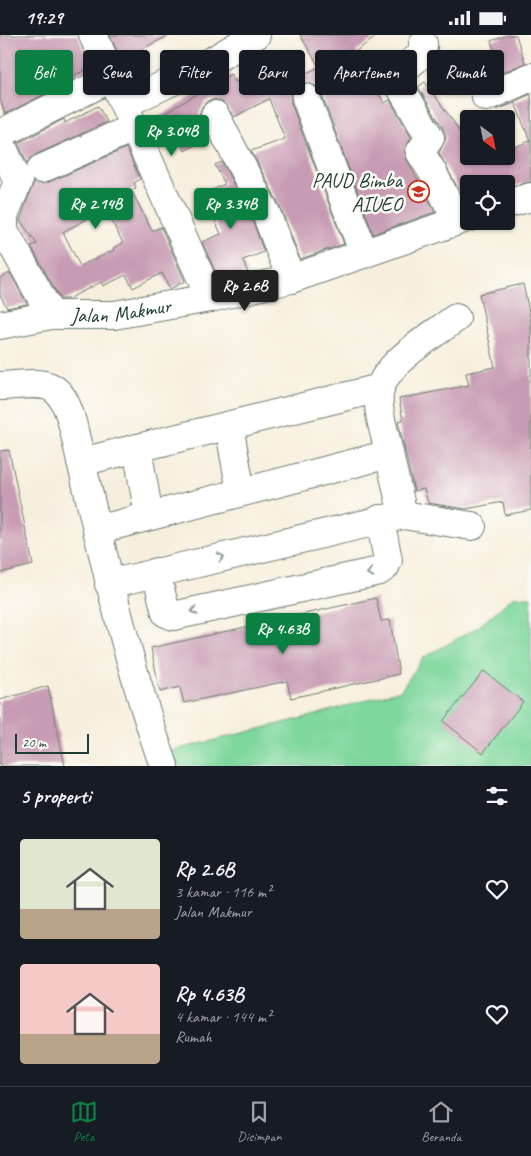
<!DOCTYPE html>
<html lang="id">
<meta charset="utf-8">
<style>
:root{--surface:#171b24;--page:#20242c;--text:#f1f3f6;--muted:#9ea1a6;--line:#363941;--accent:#0b8043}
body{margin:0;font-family:Caveat,sans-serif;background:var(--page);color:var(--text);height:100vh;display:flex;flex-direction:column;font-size:19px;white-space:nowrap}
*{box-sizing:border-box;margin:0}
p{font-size:16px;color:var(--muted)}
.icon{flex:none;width:28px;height:28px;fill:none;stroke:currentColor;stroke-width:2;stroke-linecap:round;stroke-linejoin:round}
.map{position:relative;height:731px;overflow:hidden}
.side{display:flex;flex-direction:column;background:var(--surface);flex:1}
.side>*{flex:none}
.banner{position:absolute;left:15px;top:15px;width:501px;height:45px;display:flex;gap:10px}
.needle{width:32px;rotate:148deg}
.tools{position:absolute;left:460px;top:75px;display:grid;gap:10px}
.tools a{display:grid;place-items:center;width:55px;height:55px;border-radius:5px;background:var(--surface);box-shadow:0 1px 4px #0004;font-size:25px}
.scale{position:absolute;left:15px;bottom:12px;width:74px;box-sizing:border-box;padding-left:5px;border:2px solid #1f3d34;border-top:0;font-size:14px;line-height:18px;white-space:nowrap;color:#1f3d34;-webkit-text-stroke:4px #fdfcf7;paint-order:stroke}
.price{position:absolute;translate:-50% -42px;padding:0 11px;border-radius:5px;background:var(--accent);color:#fff;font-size:16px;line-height:32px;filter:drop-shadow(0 1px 2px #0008)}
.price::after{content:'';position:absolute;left:50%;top:30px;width:15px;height:11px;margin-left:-8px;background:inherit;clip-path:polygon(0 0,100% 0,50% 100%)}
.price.selected{background:#222;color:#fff}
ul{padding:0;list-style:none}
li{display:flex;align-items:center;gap:15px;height:125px;padding:0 20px}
li span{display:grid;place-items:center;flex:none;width:140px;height:100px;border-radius:5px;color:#555}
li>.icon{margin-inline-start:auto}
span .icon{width:60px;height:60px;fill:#fffc;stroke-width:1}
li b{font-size:21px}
h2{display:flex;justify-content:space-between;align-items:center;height:60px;padding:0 20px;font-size:21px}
.pill{padding:0 18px;border-radius:5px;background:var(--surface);box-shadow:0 1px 4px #0004;font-size:18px;line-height:45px}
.pill.selected{background:var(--accent);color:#fff}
.status{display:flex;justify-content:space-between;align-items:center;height:35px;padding:0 25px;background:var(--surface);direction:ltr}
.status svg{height:14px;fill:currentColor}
.menu{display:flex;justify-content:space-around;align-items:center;height:70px;border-top:1px solid var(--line);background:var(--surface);font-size:14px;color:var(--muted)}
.menu a{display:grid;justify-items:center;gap:2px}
.menu .selected{color:var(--accent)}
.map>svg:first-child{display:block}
</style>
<div class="status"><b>19:29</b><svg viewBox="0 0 49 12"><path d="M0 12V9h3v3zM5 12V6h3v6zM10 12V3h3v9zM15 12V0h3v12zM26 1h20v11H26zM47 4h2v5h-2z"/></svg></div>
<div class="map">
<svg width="531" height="731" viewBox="0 0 531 731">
<rect width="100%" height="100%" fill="#fdfcf7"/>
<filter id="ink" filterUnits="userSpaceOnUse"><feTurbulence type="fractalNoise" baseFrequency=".02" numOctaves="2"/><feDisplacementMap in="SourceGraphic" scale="10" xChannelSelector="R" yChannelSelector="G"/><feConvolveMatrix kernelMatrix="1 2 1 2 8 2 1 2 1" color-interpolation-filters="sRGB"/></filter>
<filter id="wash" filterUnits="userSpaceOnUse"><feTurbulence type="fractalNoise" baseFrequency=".0096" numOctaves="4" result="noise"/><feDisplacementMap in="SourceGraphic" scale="20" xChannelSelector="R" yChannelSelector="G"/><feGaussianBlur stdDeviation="1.12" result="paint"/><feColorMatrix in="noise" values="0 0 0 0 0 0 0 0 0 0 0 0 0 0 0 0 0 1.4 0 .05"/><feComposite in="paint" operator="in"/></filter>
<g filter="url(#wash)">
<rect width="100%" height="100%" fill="#f7efde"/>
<path fill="#7ed79c" stroke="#4e8a68" d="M513,562H531V731H179L171,716L315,680L401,655L423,623L478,592Z"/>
<g id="blocks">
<g fill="#c79bb3" fill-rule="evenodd">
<path d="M0,0H78L90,33L50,52L51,56L5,79L0,64Z"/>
<path d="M110,0H170L140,15L142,21L123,30Z"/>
<path d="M300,0H379L356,16L384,68L390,65L411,102L404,116L407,125L435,177L373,199L321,58L316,51L308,48H301L294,53L291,61V68L344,209L300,224L280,171L251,116L285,104L269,64L234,82L223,67L215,64L207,66L202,72L199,80L209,102L185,116L176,100L159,109L150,87L231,39L235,47L271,25L286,48L319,32Z"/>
<path d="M507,0H516L525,28L486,45L502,38L491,6Z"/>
<path d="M425,47L455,89L469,114V121H506V115L530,106L515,68L496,75L531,59V147L512,151L511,149H469V166L465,167L439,118L446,103L444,95L418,52Z"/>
<path d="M98,71L107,87L35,120L27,128L18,108L64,84L65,88Z"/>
<path d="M126,113L140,144L134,148L136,153L131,155L152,196L161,192L185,246L170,254L162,238L133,253L126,240L103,251L101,247L68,264H60L31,211L37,209L20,185L34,147L47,148ZM105,174L123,208L113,213L114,215L80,231L63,197Z"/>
<path d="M222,127L252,184L264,217L243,225L248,238L219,245L202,207L221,199L203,159L225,149L215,130Z"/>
<path d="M10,238L27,269L7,273L0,260V243Z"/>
<path d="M523,249L531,286V475L505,480L503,467L466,474L428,468L424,454L414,456L398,386L403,385L399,364L469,350L466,338L495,332L479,259Z"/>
<path d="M9,415L33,530L0,538V416Z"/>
<path d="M376,563L381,586L390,585L399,639L291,663L287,646L184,668L180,652L160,657L151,613Z"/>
<path d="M484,636L523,667L483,718L443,686Z"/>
<path d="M48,651L65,731H0V665Z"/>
</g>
</g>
</g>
<g filter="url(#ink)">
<use href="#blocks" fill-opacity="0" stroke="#6b7b70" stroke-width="1"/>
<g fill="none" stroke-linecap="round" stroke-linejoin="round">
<defs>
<g id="minor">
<path d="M93,0L210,263"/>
<path d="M423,9C425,25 399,31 397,46L430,103L420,117L432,136L457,186"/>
<path d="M486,62L531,42"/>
<path d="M306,63L364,219"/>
<path d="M124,69L200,33L256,0"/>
<path d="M215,80L266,178L291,244"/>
<path d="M0,99L113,42"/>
<path d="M0,106L18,147L4,180V195L51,280"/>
<path d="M41,134L135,92"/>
<path d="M506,169L531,162"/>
<path id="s1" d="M0,290L51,280H114L210,263L291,244L469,182"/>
<path d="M0,351C42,349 59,340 72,387C99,503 124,618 164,731"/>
<path d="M229,391L241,457"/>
<path d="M137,413L149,481"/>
<path d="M389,419C386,400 375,373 380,354C387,326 435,299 456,283"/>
<path d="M81,427L380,353"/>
<path d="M97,495L389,419L403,480"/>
<path d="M156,537L166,578L173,581L379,536L385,532L388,525L380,484"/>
<path d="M109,549L403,480L472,491"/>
</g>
</defs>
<use href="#minor" stroke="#6b7b70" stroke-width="30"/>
<use href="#minor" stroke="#fff" stroke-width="28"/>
</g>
<defs><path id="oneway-chevron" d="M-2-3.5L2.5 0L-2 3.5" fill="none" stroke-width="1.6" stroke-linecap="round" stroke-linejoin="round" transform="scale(1.25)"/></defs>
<g stroke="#8f9e9a">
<use href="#oneway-chevron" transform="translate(221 522) rotate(-13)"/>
<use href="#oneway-chevron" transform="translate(370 538) rotate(168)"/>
<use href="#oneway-chevron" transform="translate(194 576) rotate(168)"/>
</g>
</g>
<defs>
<symbol id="school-ring" viewBox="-11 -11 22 22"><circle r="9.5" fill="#fdfcf7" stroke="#c8321e" stroke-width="1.5"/><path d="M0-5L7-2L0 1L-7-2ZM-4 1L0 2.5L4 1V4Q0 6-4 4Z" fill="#c8321e"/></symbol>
</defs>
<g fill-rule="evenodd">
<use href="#school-ring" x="406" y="144" width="25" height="25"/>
</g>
<g text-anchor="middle" stroke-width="5" stroke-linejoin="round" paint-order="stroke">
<g font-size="21" fill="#1f3d34" stroke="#fdfcf7" text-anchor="end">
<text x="402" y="152">PAUD Bimba<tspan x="402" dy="24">AIUEO</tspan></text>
</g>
<g font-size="21" fill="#1f3d34" stroke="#fdfcf7">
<text dy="7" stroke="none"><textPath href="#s1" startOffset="122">Jalan Makmur</textPath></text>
</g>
</g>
</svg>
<div class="tools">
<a><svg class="needle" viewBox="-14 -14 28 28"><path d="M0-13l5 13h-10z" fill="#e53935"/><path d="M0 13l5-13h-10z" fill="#9ea1a6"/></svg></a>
<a><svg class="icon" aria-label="locate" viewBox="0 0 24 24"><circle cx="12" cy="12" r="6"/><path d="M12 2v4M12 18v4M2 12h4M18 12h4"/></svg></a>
</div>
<div class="scale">20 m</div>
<b class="price" style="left:172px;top:122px">Rp 3.04B</b>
<b class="price" style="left:96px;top:195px">Rp 2.14B</b>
<b class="price" style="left:231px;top:195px">Rp 3.34B</b>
<b class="price selected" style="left:245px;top:277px">Rp 2.6B</b>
<b class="price" style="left:283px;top:620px">Rp 4.63B</b>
<div class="banner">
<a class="pill selected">Beli</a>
<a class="pill">Sewa</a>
<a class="pill">Filter</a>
<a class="pill">Baru</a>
<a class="pill">Apartemen</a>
<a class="pill">Rumah</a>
</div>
</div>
<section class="side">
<h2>5 properti<svg class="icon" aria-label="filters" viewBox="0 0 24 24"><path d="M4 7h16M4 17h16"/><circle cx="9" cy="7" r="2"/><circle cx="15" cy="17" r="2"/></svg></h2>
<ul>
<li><span style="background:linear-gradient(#dfe7d0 70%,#b9a48a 0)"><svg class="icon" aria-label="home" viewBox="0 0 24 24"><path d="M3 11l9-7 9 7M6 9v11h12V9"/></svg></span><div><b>Rp 2.6B</b><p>3 kamar · 116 m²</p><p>Jalan Makmur</p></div><svg class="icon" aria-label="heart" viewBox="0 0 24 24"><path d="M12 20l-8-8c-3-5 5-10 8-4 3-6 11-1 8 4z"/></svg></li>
<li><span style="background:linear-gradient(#f6c9c9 70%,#b9a48a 0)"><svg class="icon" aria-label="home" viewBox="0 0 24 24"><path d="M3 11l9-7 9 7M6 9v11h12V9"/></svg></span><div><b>Rp 4.63B</b><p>4 kamar · 144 m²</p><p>Rumah</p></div><svg class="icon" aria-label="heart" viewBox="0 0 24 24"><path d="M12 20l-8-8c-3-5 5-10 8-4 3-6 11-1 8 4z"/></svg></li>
</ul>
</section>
<nav class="menu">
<a class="selected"><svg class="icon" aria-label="map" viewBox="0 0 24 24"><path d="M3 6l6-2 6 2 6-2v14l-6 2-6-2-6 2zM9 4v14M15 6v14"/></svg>Peta</a>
<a><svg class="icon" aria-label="saved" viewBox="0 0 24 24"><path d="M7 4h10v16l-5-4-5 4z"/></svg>Disimpan</a>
<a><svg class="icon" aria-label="home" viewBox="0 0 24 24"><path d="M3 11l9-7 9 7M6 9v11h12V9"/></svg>Beranda</a>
</nav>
